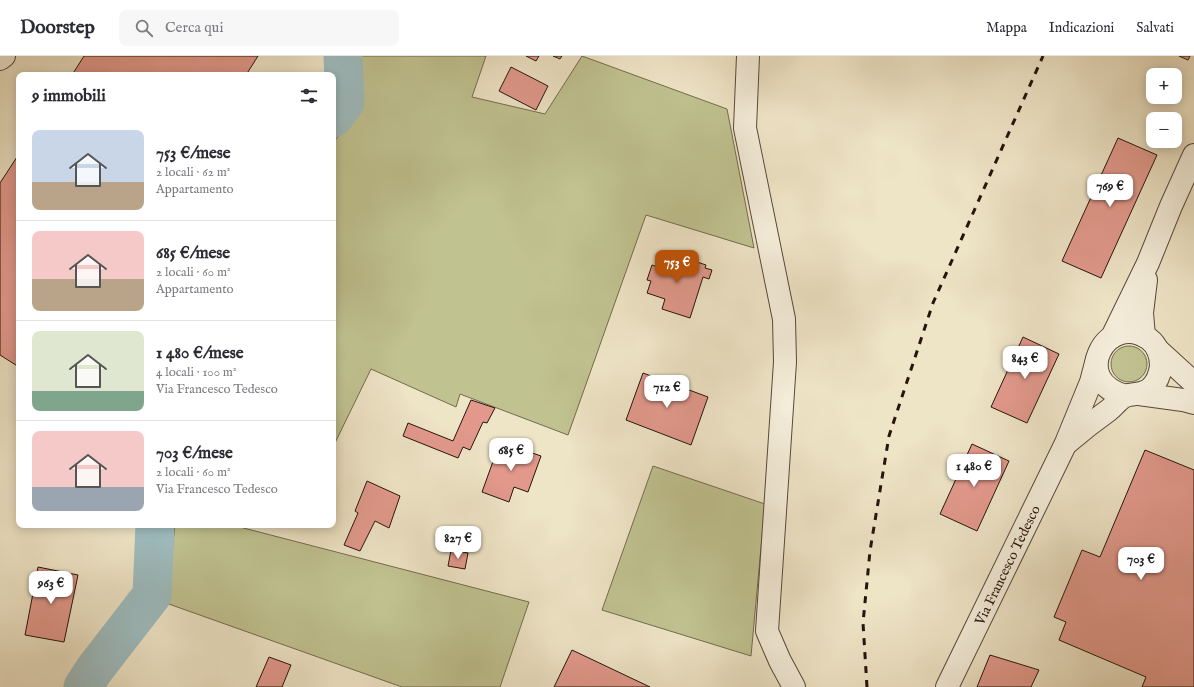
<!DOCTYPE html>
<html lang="it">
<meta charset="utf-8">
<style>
:root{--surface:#fff;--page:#f7f7f7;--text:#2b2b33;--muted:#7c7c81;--line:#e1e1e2;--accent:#b45309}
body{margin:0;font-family:"IM FELL English",serif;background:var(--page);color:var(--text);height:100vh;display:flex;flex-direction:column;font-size:15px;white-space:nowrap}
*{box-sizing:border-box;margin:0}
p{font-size:13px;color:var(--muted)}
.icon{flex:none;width:22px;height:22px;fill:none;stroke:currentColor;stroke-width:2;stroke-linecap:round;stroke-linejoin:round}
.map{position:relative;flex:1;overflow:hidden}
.sheet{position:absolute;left:16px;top:16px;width:320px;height:456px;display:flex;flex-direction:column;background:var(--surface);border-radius:8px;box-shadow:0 2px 10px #0003}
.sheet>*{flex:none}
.buttons{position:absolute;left:1146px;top:12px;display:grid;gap:8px}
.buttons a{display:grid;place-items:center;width:36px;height:36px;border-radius:8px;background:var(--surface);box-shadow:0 2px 10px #0003;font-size:20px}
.price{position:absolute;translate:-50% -34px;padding:0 9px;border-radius:8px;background:#fff;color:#222;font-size:13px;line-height:26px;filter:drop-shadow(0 1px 2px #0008)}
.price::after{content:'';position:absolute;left:50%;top:24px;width:12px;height:9px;margin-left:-6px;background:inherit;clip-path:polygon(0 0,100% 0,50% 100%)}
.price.on{background:var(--accent);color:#fff}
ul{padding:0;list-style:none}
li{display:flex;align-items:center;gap:12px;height:100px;padding:0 16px}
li+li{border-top:1px solid var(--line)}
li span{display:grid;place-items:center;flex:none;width:112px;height:80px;border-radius:8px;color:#555}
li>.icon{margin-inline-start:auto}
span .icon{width:48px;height:48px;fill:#fffc;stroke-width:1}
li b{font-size:17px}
h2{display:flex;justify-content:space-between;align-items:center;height:48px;padding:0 16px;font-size:17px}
header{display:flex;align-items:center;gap:24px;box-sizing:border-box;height:56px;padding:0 20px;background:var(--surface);border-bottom:1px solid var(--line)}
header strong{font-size:19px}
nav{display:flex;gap:22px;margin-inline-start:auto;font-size:14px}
.search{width:280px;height:36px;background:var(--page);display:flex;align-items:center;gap:10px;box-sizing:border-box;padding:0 14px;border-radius:8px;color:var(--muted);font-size:15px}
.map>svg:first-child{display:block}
</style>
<header>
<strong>Doorstep</strong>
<div class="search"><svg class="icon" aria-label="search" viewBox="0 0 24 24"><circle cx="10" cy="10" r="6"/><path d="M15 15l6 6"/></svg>Cerca qui</div>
<nav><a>Mappa</a><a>Indicazioni</a><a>Salvati</a></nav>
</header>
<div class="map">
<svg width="1194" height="631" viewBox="0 0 1194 631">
<rect width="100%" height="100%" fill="#eee4c6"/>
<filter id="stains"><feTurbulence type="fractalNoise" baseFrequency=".005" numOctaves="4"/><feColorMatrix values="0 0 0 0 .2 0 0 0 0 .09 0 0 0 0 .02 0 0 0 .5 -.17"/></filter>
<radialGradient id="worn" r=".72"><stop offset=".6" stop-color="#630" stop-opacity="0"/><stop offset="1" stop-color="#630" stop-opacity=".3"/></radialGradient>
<g fill="#c0c290" stroke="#736b4e">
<path d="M354,0H486L472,41L545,58L582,0L727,53L754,192L646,159L568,379L460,338L456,351L371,313L333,391V87L351,63Z"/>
<circle cx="1129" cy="308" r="18"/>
<path d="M653,410L765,448L751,600L602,554Z"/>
<path d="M175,469H232L529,546L500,631H402L166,547Z"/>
</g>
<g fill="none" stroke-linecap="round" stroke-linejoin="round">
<g stroke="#9ebcbf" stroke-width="39">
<path d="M333,62L345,46L343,0"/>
<path d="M83,631L94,614L152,539L155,469"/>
</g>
</g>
<g fill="#e2998c" stroke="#26140d">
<path d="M84,0H258L246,19H72Z"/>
<path d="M526,0H539L536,5Z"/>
<path d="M553,0H562L560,3Z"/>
<path d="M1179,0H1190L1188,4Z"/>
<path d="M511,11L548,30L536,54L499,35Z"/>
<path d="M1118,82L1157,99L1101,222L1062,205Z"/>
<path d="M19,98V311L0,299V127Z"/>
<path d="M662,195L672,198L671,202L696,209L697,206L706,209L705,212L712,214L709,223L703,221L690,262L662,253L665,243L647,237L651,225L647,224L652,209L657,211Z"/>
<path d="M1023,281L1059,298L1027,367L991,351Z"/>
<path d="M643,317L708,341L691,389L626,364Z"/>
<path d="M471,344L495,352L487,367L483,366L470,394L463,391L458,402L403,380L408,367L453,385Z"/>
<path d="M500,386L541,400L528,436L514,431L509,446L482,436Z"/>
<path d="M972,388L1009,405L977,475L940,458Z"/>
<path d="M1145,394L1194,414V631H1142L1146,621L1059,584L1066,566L1054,561L1082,494L1100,501Z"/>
<path d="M367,425L400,440L389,472L375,465L360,495L344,489L358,457L355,455Z"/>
<path d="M451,494L468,497L465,513L448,510Z"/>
<path d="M38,511L78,519L64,586L25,579Z"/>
<path d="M572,594L650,631H554Z"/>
<path d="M990,599L1039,614L1031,631H977Z"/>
<path d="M269,601L291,609L282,631H256Z"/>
</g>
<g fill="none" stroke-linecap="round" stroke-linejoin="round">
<defs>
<g id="minor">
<path d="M748,0L745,72L784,263L785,306L767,575L780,605L794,631"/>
<path d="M0,3L4,0"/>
</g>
<g id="tertiary">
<path d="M1144,280L1142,257L1146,224"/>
<path d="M1112,281L1148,207L1171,150L1194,99"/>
<path d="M1158,294L1194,327"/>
<path d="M1139,338L1183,344L1194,347"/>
<path d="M1068,386C1081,375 1095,364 1109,354C1114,350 1119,343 1125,340C1133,337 1142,340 1151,332C1157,326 1160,318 1161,310C1161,300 1157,289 1149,283C1107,254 1068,325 1126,340"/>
<path d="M947,631L1066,387L1091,326L1097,303"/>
</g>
</defs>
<use href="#minor" stroke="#58483b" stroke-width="24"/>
<use href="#tertiary" stroke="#58483b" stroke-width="24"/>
<use href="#minor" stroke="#f4edda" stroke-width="22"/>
<use href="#tertiary" stroke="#f4edda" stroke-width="22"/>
<path stroke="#26140d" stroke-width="3" stroke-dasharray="7 7" stroke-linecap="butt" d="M867,631L863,567L870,495L889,380L933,247L1043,0"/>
</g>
<g text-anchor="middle" stroke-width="4" stroke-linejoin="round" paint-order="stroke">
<g font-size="14" fill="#26140d" stroke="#f4edda">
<text transform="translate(1007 509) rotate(-64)" y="5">Via Francesco Tedesco</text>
</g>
</g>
<rect width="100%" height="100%" filter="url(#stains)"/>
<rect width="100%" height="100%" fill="url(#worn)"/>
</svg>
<div class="buttons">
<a>+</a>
<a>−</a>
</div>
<b class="price" style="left:1110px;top:152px">769 €</b>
<b class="price on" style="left:677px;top:228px">753 €</b>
<b class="price" style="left:1025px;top:324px">843 €</b>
<b class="price" style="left:667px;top:353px">712 €</b>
<b class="price" style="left:511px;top:416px">685 €</b>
<b class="price" style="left:974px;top:432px">1 480 €</b>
<b class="price" style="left:458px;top:504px">827 €</b>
<b class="price" style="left:1141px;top:525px">703 €</b>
<b class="price" style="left:51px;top:549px">963 €</b>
<section class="sheet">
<h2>9 immobili<svg class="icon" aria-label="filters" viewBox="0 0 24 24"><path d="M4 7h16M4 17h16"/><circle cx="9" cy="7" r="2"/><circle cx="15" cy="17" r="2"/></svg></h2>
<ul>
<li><span style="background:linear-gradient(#c9d6e8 65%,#b9a48a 0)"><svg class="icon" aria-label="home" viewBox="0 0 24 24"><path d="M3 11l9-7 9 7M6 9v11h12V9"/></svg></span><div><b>753 €/mese</b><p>2 locali · 62 m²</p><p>Appartamento</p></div></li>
<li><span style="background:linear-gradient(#f6c9c9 60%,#b9a48a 0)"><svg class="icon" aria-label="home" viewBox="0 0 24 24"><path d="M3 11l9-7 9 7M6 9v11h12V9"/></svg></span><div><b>685 €/mese</b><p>2 locali · 60 m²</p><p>Appartamento</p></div></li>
<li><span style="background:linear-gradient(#dfe7d0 75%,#7fa58c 0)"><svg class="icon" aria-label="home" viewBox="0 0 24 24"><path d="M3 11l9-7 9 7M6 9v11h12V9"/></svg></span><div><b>1 480 €/mese</b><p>4 locali · 100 m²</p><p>Via Francesco Tedesco</p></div></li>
<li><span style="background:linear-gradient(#f6c9c9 70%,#9aa5b1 0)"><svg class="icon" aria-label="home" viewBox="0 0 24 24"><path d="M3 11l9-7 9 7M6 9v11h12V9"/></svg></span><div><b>703 €/mese</b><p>2 locali · 60 m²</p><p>Via Francesco Tedesco</p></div></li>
</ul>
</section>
</div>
